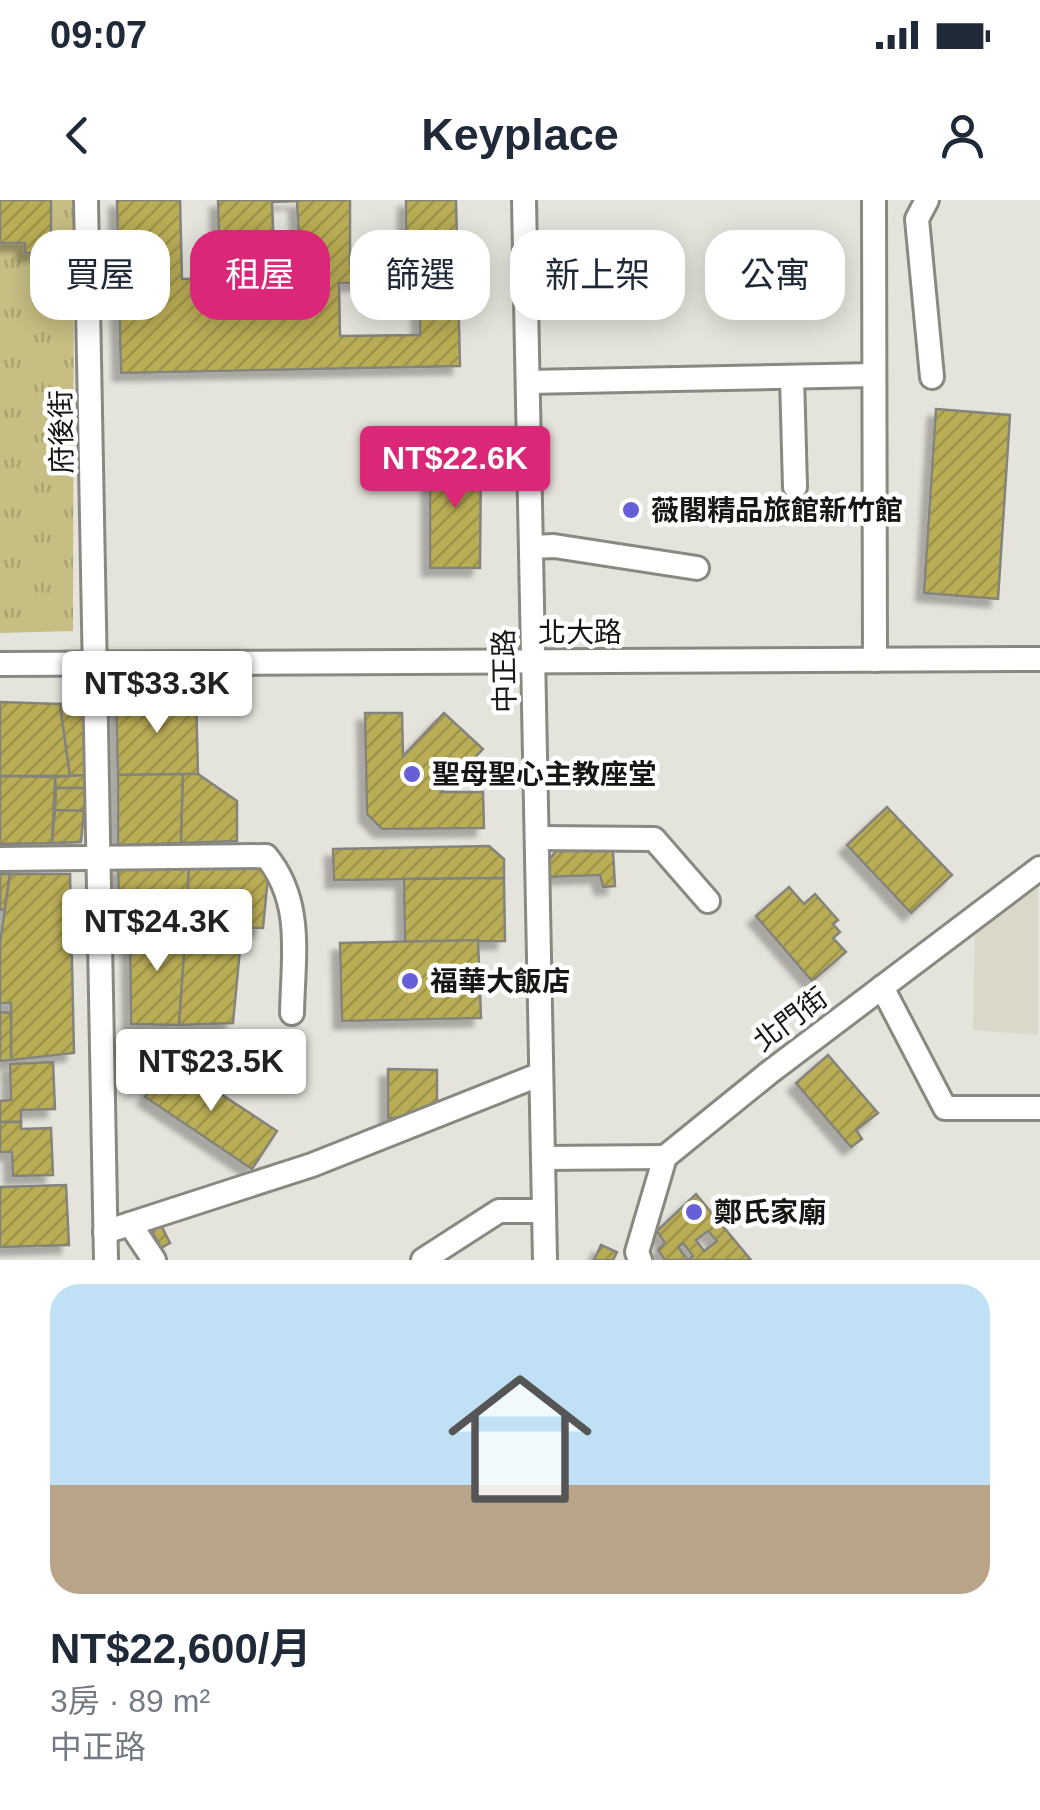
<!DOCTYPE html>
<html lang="zh-TW">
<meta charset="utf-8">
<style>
:root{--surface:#fff;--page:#f6f6f7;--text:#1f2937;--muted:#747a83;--line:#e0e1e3;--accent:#db2777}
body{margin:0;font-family:Helvetica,"Noto Sans TC",sans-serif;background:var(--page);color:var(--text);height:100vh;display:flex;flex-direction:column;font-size:38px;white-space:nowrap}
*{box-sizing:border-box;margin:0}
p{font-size:32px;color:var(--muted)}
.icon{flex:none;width:55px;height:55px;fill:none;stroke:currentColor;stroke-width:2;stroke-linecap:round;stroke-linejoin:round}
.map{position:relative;height:1060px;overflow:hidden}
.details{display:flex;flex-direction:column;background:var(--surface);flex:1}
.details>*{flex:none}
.hud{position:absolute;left:30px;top:30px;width:980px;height:90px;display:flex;gap:20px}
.price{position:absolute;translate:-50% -85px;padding:0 22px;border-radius:10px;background:#fff;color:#222;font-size:32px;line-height:65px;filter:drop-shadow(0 2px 5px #0008)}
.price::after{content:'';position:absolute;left:50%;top:60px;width:30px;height:22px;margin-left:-15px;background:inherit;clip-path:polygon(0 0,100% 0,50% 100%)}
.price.on{background:var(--accent);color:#fff}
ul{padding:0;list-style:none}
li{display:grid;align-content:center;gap:20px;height:530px;padding:0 50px}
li+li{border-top:2px solid var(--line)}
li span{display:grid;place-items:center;height:310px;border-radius:30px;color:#555}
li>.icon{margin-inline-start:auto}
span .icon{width:180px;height:180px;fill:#fffc;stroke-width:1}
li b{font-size:42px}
.pill{padding:0 35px;border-radius:30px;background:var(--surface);box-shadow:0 5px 25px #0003;font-size:35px;line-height:90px}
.pill.on{background:var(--accent);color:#fff}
.status{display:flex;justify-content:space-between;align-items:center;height:70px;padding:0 50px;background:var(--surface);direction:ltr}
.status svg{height:28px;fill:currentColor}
header{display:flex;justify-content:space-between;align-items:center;height:130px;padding:0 50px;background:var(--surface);font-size:45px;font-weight:600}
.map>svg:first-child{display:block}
</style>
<div class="status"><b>09:07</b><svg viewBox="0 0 49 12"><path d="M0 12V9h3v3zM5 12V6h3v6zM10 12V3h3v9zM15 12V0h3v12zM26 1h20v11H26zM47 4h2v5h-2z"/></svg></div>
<header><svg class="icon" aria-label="back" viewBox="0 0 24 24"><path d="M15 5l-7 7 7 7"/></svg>Keyplace<svg class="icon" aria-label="person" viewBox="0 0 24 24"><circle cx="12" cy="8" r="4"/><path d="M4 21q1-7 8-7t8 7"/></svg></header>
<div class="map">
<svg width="1040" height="1060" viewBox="0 0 1040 1060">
<defs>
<pattern id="park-tufts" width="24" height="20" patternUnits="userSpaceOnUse" patternTransform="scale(2.5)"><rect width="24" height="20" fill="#c6be82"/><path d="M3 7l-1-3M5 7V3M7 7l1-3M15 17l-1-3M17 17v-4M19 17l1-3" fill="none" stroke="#a9a36f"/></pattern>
<pattern id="building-hatch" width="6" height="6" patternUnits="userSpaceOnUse" patternTransform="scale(2.5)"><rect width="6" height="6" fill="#b9ad56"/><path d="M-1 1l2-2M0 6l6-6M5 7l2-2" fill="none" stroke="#9e944a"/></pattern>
<filter id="shadow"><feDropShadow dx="-8" dy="8" stdDeviation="2.5" flood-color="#0004"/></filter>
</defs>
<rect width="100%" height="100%" fill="#e5e4dc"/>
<path fill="#dad9c9" d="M1038,684V835L973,830L975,726Z"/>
<path fill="url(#park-tufts)" d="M0,0H74L73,431L0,433Z"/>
<g fill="url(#building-hatch)" stroke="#84837b" stroke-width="2.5" fill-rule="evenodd" filter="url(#shadow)">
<path d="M0,0H51V53H25V43H0Z"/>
<path d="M117,0H180L182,79L220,78L218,0H350V66L406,67V0H456L460,166L121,173ZM297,1L301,76L275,77L272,2ZM404,82L405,98H420V135L340,136L339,83Z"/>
<path d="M936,209L1010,215L998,399L924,393Z"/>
<path d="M430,254H481L480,368H430Z"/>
<path d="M196,496L198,574L118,575L116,497Z"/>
<path d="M0,502L60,504L70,576H0Z"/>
<path d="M60,504H70L83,514L85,575L70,576Z"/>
<path d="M365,513H402L403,556L444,513L483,549L441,592H483L484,628L382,629L367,614Z"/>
<path d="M183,574L181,643L118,645V575Z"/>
<path d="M183,574H198L237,601V641L181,643Z"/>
<path d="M85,575L86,588H56L55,577Z"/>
<path d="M0,576L55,577L52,643L0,644Z"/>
<path d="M56,588H86L84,611L55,610Z"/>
<path d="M887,607L952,675L911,713L847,645Z"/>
<path d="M55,610L84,611L81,642L52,643Z"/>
<path d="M489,646L504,659V678L334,680L333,649Z"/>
<path d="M556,651H613L615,686L603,687L600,675L546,677L545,665Z"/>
<path d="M118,665H189L186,727L120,726Z"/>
<path d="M189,665L269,666L263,728L186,727Z"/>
<path d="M0,674H10L5,709L0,710Z"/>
<path d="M10,674H70L74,853L11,860V803H0V743Z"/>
<path d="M504,678L505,741L405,742L404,679Z"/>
<path d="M789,687L804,704L815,694L838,720L833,724L840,732L833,738L846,752L812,781L756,716Z"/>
<path d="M130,726L186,727L179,825L131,824Z"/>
<path d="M186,727L242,728L233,823L179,825Z"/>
<path d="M478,740L481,818L342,821L340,743Z"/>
<path d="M0,803V812L11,813V860L0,861Z"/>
<path d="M828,855L878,913L856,930L862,939L851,947L796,883Z"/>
<path d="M169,860L277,931L252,969L145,897Z"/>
<path d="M53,862L55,909L21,910V922H0V901L11,900L10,864Z"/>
<path d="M388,869L437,870V918H388Z"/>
<path d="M0,922H21V929L51,928L53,975L13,976L12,952H0Z"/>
<path d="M66,985L69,1045L0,1047V987Z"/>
<path d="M696,994L751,1060H665L658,1050L665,1043L657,1031ZM708,1031L717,1041L704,1051L696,1040ZM683,1043L693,1056L688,1060L678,1047Z"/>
<path d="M160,1023L170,1043L161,1048L151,1029Z"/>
<path d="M601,1045L617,1052L613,1060H594Z"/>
</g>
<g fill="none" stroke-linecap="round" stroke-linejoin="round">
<defs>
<g id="minor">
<path d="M86,0L106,1060"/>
<path d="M524,0L545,1060"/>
<path d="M874,0L875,460"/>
<path d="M927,0L917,19L932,177"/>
<path d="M792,177L795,287"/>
<path d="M528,182L874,175"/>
<path d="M531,347L554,346L697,368"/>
<path d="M0,464L1040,459"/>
<path d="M537,638L654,639L708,701"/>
<path d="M0,659L266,656C304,702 293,757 292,813"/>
<path d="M882,787L945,908H1040"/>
<path d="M543,958L665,957"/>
<path d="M130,1024L154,1060"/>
<path d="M105,1032L312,965L541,874"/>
<path d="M423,1060L499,1011H544"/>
<path d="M640,1060L637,1052L665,957L770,872L1040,668"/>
</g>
</defs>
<use href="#minor" stroke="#8a8981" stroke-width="28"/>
<use href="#minor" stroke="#fff" stroke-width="22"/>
</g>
<g fill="#665fd8" stroke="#fff" stroke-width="4">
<circle cx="631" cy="310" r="10"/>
<circle cx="412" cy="574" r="10"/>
<circle cx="410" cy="781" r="10"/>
<circle cx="694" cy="1012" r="10"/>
</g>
<g text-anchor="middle" stroke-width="9" stroke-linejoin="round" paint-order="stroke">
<g font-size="28" fill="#161613" stroke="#fff">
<text transform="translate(61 232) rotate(-91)" y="10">府後街</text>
<text x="580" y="442">北大路</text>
<text transform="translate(504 471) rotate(-91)" y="10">中正路</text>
<text transform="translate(790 819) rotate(-37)" y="10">北門街</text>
</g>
<g font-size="28" font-weight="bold" fill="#161613" stroke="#fff" text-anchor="start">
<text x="651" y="320">薇閣精品旅館新竹館</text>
<text x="432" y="584">聖母聖心主教座堂</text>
<text x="430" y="791">福華大飯店</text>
<text x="714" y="1022">鄭氏家廟</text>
</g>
</g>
</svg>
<b class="price on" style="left:455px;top:311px">NT$22.6K</b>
<b class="price" style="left:157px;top:536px">NT$33.3K</b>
<b class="price" style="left:157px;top:774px">NT$24.3K</b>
<b class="price" style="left:211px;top:914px">NT$23.5K</b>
<div class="hud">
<a class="pill">買屋</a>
<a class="pill on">租屋</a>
<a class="pill">篩選</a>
<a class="pill">新上架</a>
<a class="pill">公寓</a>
</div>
</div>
<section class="details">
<ul>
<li><span style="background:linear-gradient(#bfe0f5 65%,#b9a48a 0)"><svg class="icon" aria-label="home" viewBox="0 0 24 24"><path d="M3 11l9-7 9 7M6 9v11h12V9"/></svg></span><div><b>NT$22,600/月</b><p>3房 · 89 m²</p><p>中正路</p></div></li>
</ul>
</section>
